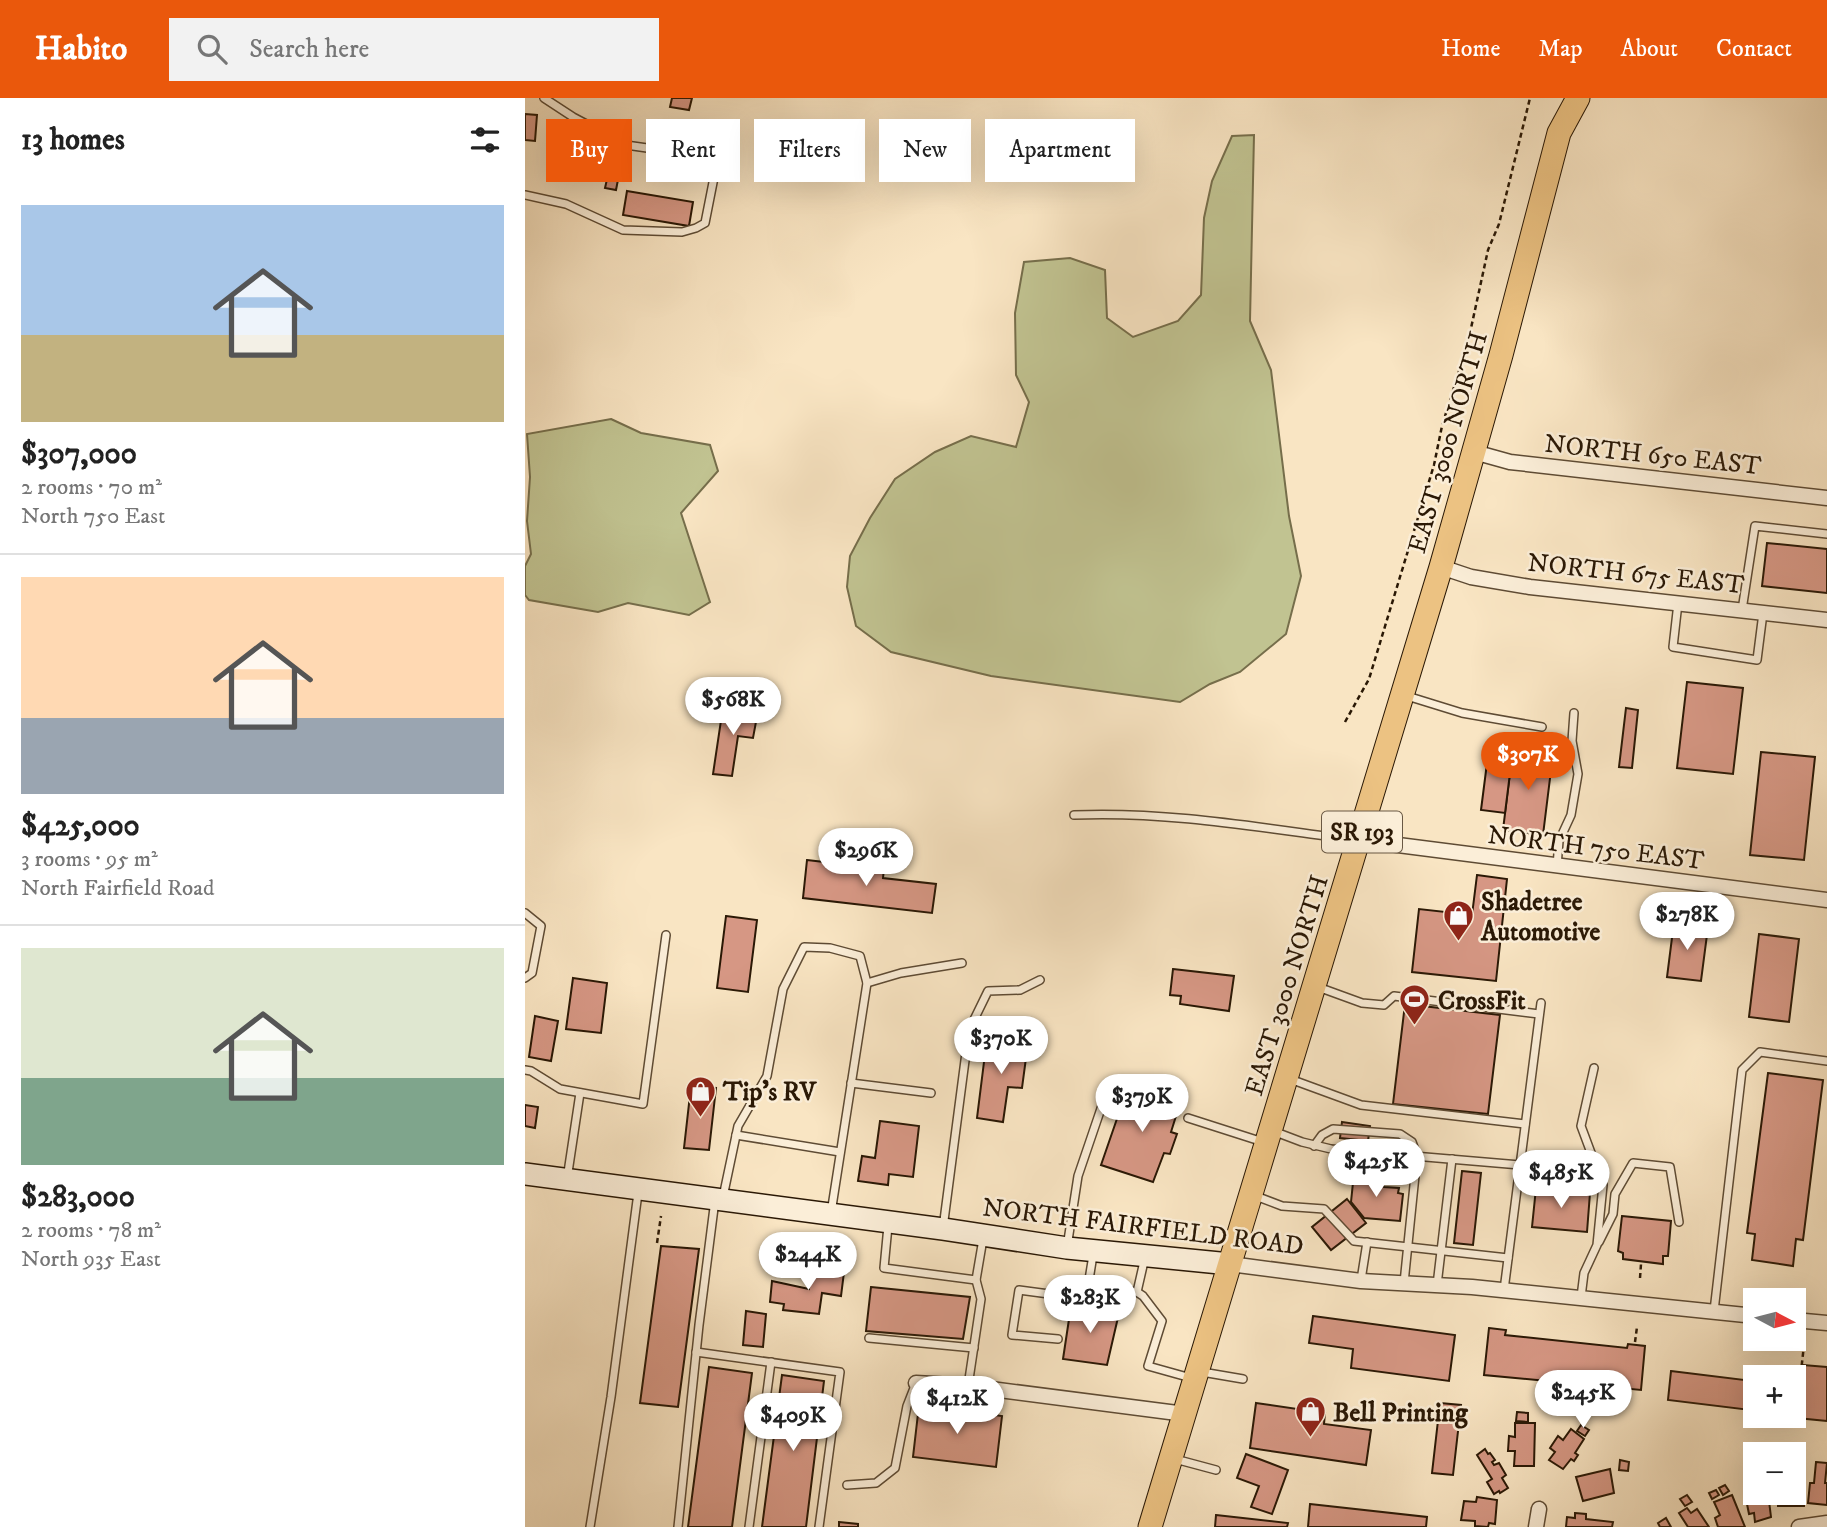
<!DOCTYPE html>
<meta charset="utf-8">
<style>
:root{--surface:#fff;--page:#f2f2f2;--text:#222;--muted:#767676;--line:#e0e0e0;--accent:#ea580c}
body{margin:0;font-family:"IM FELL DW Pica",serif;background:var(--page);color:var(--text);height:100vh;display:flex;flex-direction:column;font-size:26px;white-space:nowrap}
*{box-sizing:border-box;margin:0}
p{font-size:23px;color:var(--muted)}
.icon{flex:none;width:38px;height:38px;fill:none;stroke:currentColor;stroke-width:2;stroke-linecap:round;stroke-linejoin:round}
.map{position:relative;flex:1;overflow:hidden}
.sheet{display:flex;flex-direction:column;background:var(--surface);width:525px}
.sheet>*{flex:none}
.top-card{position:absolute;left:21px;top:21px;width:665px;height:63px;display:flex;gap:14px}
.needle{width:46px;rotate:97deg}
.fabs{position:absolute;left:1218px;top:1190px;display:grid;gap:14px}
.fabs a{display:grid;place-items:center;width:63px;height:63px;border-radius:0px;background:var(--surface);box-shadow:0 7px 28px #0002;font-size:35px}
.price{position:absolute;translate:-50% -60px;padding:0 16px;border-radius:24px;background:#fff;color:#222;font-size:23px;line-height:46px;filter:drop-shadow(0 2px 4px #0008)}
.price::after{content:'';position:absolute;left:50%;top:42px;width:21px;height:16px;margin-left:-10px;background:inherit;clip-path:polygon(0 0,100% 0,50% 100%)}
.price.active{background:var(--accent);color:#fff}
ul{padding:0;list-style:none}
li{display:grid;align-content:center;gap:14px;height:371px;padding:0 21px}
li+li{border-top:2px solid var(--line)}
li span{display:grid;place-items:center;height:217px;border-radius:0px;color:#555}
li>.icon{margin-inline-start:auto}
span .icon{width:126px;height:126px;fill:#fffc;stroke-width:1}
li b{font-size:30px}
h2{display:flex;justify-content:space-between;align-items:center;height:84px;padding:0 21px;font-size:30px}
.pill{padding:0 24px;border-radius:0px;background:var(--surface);box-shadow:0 7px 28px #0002;font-size:24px;line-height:63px}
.pill.active{background:var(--accent);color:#fff}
header{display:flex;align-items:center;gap:42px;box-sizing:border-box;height:98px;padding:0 35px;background:var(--accent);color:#fff}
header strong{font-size:33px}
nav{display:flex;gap:38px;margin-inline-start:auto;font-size:24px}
.search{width:490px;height:63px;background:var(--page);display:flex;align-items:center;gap:18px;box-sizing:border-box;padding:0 24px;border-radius:0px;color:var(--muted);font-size:26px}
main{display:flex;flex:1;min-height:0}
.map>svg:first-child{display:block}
</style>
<header>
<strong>Habito</strong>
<div class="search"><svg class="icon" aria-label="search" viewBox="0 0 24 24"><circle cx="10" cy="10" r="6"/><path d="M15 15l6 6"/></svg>Search here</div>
<nav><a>Home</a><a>Map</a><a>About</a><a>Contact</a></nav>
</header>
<main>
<section class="sheet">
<h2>13 homes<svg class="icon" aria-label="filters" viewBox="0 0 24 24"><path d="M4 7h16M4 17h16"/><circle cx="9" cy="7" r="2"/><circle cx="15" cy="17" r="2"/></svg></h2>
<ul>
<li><span style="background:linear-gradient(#a9c7e8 60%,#c2b280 0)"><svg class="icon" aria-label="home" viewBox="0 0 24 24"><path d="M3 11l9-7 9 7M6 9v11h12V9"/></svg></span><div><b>$307,000</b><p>2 rooms · 70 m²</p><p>North 750 East</p></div></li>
<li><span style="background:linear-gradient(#ffd9b3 65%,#9aa5b1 0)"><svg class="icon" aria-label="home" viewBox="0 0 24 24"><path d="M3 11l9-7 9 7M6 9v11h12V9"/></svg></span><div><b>$425,000</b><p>3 rooms · 95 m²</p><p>North Fairfield Road</p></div></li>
<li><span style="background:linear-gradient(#dfe7d0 60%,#7fa58c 0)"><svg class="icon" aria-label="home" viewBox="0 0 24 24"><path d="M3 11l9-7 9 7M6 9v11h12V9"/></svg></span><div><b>$283,000</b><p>2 rooms · 78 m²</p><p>North 935 East</p></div></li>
</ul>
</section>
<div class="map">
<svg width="1302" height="1429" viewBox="0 0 1302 1429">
<rect width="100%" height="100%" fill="#f9e5c3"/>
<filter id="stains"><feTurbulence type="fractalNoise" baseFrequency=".00286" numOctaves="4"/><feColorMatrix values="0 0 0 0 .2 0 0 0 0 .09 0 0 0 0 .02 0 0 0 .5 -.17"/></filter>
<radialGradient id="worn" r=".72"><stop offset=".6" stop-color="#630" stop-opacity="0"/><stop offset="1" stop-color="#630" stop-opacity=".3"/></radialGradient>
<g fill="#c1c391" stroke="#766e4b" stroke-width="2">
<path d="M729,37L725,223L746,272L764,418L776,478L761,536L715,574L685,586L655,604L466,578L366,554L331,528L322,489L325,458L345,420L370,381L410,354L446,338L491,349L504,304L491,277L490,215L499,164L545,160L580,172L582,220L608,239L653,223L676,197L679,120L687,83L707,38Z"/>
<path d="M86,321L116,335L185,347L193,373L156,415L185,504L164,517L103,505L73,514L4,502L0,497V468L6,456L2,423L5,379L2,336Z"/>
</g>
<g fill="#d69784" stroke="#2a1805" stroke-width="2">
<path d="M147,0H167L164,12L145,9Z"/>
<path d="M0,16L12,17L10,43L0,42Z"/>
<path d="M86,64L96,66L91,92L80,90Z"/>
<path d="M102,93L168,104L164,128L98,117Z"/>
<path d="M1242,445L1302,451V495L1237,488Z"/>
<path d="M1162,584L1218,590L1208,676L1152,670Z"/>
<path d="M198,609L233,613L228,640L213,638L207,678L188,676Z"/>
<path d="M1101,610L1113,612L1107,670L1094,669Z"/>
<path d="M988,651L1028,656L1018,737L978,732Z"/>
<path d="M1236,654L1290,659L1279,762L1225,757Z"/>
<path d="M962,665L986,667L980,715L956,712Z"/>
<path d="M282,762L359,771L358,780L411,786L407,815L278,800Z"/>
<path d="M952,777L982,781L971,883L887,874L894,811L947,817Z"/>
<path d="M201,818L232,822L223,894L192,890Z"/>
<path d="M1149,824L1183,829L1176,883L1142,879Z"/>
<path d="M1234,836L1274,841L1264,924L1224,919Z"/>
<path d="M648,871L709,878L704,913L655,906L656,898L645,897Z"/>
<path d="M48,880L82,885L76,935L41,931Z"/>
<path d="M880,906L975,917L963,1016L868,1006Z"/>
<path d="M10,918L33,923L26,963L4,959Z"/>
<path d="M462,940L503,945L497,990L483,989L478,1024L452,1020Z"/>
<path d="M1243,975L1298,982L1278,1142L1271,1141L1268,1168L1227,1162L1230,1136L1222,1135Z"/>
<path d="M604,986L655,1005L646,1034L652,1036L645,1056L639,1055L628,1084L576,1067Z"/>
<path d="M166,988L191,990L184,1052L159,1050Z"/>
<path d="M0,1007L13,1009L10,1030L0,1028Z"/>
<path d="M355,1023L394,1028L388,1079L364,1076L363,1087L333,1083L337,1058L350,1060Z"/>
<path d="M817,1024L845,1028L843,1043L815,1040Z"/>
<path d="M937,1073L956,1075L948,1147L929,1145Z"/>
<path d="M829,1075L851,1078L859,1089L874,1090L873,1095L878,1096L875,1123L839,1120L826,1104Z"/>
<path d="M1011,1090L1065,1095L1062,1134L1007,1129Z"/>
<path d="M822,1101L841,1125L806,1152L787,1129Z"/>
<path d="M1097,1118L1146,1123L1143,1158H1138V1166L1098,1161V1155L1093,1153Z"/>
<path d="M136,1148L174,1151L153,1309L115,1305Z"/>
<path d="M286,1170L319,1174L316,1198L297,1195L294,1216L258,1212L259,1206L245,1204L247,1183L284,1191Z"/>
<path d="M346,1189L445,1199L438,1241L341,1233Z"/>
<path d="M546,1208L594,1215L582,1267L538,1261Z"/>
<path d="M221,1213L241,1216L238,1249L218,1247Z"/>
<path d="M788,1218L930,1237L924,1283L826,1270L828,1251L784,1245Z"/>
<path d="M964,1230L981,1232L980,1237L1102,1250L1103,1246L1120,1248L1116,1292L959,1277Z"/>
<path d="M1278,1267L1302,1269V1323L1272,1320Z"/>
<path d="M184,1269L227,1275L207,1429H163Z"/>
<path d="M1146,1273L1228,1283L1225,1312L1143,1302Z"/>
<path d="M257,1277L299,1283L281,1429H237Z"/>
<path d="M731,1305L800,1315L799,1326L846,1332L841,1367L725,1350Z"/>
<path d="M915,1305L936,1307L928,1377L907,1375Z"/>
<path d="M394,1307L477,1318L471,1369L388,1359Z"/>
<path d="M992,1314L1003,1315V1324L991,1323Z"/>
<path d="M990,1325H1010L1009,1368H989L990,1353H983L984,1338L990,1339Z"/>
<path d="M1056,1327L1064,1332L1060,1338L1052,1333Z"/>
<path d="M1046,1331L1059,1341L1050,1355L1053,1357L1049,1363L1046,1361L1038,1371L1024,1362L1030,1354L1025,1350L1033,1338L1038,1342Z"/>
<path d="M1257,1345L1277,1347L1276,1356L1257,1353Z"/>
<path d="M960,1351L963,1356L965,1355L970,1362L967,1364L969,1367L974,1365L981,1377L977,1380L983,1390L975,1395L974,1393L969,1396L962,1384L967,1381L952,1357Z"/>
<path d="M721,1356L763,1372L747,1416L726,1409L734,1388L712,1380Z"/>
<path d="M1095,1362L1104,1364L1103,1373L1094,1372Z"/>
<path d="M1291,1364L1302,1365L1300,1385H1302V1407L1283,1405L1285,1385H1289Z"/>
<path d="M1085,1371L1089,1395L1058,1403L1051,1379Z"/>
<path d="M1269,1371H1273V1389H1280L1279,1408H1253V1395H1269Z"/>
<path d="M1230,1385V1395H1243L1246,1419L1230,1424L1229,1415L1224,1416L1221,1401L1227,1400L1224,1386Z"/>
<path d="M1200,1387L1204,1393L1198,1397L1194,1390Z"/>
<path d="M1191,1392L1194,1397L1187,1401L1184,1395Z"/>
<path d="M1162,1397L1167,1404L1160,1408L1155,1401Z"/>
<path d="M1207,1397L1220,1429H1193L1190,1420L1195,1417L1189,1404Z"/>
<path d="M952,1399L972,1402L970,1426L964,1425L963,1429L950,1428V1423L936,1422L939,1403L951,1404Z"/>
<path d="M785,1406L902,1419L901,1429H783Z"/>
<path d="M1162,1410L1166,1415L1172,1411L1184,1429H1163L1154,1415Z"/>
<path d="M1050,1415L1061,1416V1421L1088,1424L1087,1429H1041L1042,1419L1050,1420Z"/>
<path d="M691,1417L763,1425L762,1429H690Z"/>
<path d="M1141,1420L1146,1429H1135L1133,1425Z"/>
<path d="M314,1424L333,1426V1429H314Z"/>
</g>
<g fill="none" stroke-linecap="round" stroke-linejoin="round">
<defs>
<g id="service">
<path d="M0,97L41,106L98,132L157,134L171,130L180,125L195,49L165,44L129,51L101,47L48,19L19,0"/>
<path d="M1153,505L1148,549L1232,562L1238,515"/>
<path d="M1217,512L1230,428L1302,436"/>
<path d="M882,598L937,615L1017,629"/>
<path d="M549,717C643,713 737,730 830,742"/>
<path d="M1032,768L1034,743L1046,717L1053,676L1047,643L1049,615"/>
<path d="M0,815L16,828L7,875L0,880"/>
<path d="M342,885L376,875L437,865"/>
<path d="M793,889L837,905L859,907L869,898L1014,916"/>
<path d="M0,972L6,973L35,991L118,1006L141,837"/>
<path d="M765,981L836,1007L1000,1026"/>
<path d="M326,985L406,995"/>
<path d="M663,1020L738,1044"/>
<path d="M748,1033L777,1044L806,1051L995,1067"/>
<path d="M211,1037L315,1054"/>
<path d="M789,1048L797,1037L808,1031L875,1036L887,1044L892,1058L879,1185"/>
<path d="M42,1081L55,995"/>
<path d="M728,1097L757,1108L799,1111L829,1143L983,1160"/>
<path d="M198,1099L213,1028L242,978L258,891L279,849L305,850L335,858L342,885L306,1115"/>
<path d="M363,1128L359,1170L451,1182"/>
<path d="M418,1130L444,932L463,893L495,892L515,882"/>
<path d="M1074,1144L1088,1116L1090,1096L1108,1065L1145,1069L1154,1124"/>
<path d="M542,1149L553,1078L583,990"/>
<path d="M836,1182L842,1144"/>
<path d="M912,1187L927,1061"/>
<path d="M563,1188L568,1157"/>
<path d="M979,1192L1016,905"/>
<path d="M612,1194L620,1159"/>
<path d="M1056,1199L1059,1175L1072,1147L1078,1087L1056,1028L1069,970"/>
<path d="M1189,1213L1217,972L1235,954L1302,963"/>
<path d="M344,1240L449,1250"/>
<path d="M533,1241L487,1237L494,1192L539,1198L553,1187L612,1194L618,1198L637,1223L623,1268L666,1280"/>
<path d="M171,1254L315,1274L294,1429"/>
<path d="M677,1274L718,1281"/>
<path d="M443,1288L456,1201L451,1182L458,1141"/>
<path d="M650,1361L691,1372"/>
<path d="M322,1387L351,1385L370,1370L382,1308L391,1285"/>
<path d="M65,1429L86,1299L113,1095"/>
<path d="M153,1429L174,1227L190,1102"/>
<path d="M224,1429L246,1264"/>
</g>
<g id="minor">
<path d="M949,354L985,364L1302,400"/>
<path d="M916,469L946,479L1005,489L1302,522"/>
<path d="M834,742L1302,802"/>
<path d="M705,1166L836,1183L947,1189L1230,1218"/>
<path d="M1269,1222L1302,1225"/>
<path d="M391,1285L443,1288L660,1316"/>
<path d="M1011,1429L1014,1411"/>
<path d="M1274,1429L1302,1425"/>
</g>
<path id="secondary" d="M0,1076L418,1131L542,1150L705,1166"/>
<path id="primary" d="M625,1429L916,469L976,257L1034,35L1053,0"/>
</defs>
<use href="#service" stroke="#5e4b34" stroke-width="10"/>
<use href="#minor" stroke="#5e4b34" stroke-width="17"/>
<use href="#secondary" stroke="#2a1805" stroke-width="24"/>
<use href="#primary" stroke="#2a1805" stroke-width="25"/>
<g stroke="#2a1805" stroke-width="2.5" stroke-dasharray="5 3.5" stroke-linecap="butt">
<path d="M820,624L844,581L909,367L917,328L943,244L963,152L974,126L1005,0"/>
<path d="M132,1145L136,1118"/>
<path d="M1115,1180L1116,1166"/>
<path d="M1110,1244L1112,1229"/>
<path d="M1271,1318L1279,1247"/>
</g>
<use href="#service" stroke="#fbeed8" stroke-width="7"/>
<use href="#minor" stroke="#fbeed8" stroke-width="14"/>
<use href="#secondary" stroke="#fbeed8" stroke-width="21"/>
<use href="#primary" stroke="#ecc282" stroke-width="23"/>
</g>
<defs>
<symbol id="shop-pin" viewBox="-11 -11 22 30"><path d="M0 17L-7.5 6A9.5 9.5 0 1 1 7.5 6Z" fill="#8f2418" stroke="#fbeed8"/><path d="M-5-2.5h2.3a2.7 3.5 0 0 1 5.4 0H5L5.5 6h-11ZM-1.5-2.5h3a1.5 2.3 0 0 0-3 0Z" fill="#fff"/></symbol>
<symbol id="stadium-pin" viewBox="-11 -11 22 30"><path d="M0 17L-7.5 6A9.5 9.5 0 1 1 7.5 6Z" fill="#8f2418" stroke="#fbeed8"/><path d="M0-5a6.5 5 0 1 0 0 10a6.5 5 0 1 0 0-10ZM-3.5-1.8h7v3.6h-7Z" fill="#fff"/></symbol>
</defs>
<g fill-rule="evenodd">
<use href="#shop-pin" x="916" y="800" width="35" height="47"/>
<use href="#stadium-pin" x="872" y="884" width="35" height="47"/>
<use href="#shop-pin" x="158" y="976" width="35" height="47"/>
<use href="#shop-pin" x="768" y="1296" width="35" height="47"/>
</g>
<g text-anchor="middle" stroke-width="5" stroke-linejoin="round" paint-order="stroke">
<rect fill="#fbeed8" stroke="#695844" stroke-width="2" x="797" y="713.5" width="80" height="41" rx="5"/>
<g font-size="24" font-weight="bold" fill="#2a1805">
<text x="837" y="742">SR 193</text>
</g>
<g font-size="26" fill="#2a1805" stroke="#fbeed8">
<text transform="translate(922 344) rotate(-74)" y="9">EAST 3000 NORTH</text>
<text transform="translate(1128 356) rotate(6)" y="9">NORTH 650 EAST</text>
<text transform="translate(1111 475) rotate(6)" y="9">NORTH 675 EAST</text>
<text transform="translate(1071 749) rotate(7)" y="9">NORTH 750 EAST</text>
<text transform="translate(761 887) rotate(-73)" y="9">EAST 3000 NORTH</text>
<text transform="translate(618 1128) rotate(7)" y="9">NORTH FAIRFIELD ROAD</text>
</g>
<g font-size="26" font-weight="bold" fill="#2a1805" stroke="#fbeed8" text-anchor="start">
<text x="956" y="812">Shadetree<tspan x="956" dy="30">Automotive</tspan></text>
<text x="913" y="911">CrossFit</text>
<text x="198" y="1002">Tip's RV</text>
<text x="808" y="1323">Bell Printing</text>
</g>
</g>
<rect width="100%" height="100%" filter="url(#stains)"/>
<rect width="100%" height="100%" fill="url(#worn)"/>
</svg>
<div class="fabs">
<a><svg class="needle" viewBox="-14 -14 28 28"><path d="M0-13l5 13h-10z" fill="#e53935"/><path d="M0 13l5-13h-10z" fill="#767676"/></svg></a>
<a>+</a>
<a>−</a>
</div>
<b class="price" style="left:208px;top:639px">$568K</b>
<b class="price active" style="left:1003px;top:694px">$307K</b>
<b class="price" style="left:341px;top:790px">$296K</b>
<b class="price" style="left:1162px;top:854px">$278K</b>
<b class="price" style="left:476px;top:978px">$370K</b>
<b class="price" style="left:617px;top:1036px">$379K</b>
<b class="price" style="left:851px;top:1101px">$425K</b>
<b class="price" style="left:1036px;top:1112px">$485K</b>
<b class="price" style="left:283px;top:1194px">$244K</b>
<b class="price" style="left:565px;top:1237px">$283K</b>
<b class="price" style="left:1058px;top:1332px">$245K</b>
<b class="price" style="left:432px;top:1338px">$412K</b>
<b class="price" style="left:268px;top:1355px">$409K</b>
<div class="top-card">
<a class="pill active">Buy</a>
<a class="pill">Rent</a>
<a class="pill">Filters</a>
<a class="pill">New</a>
<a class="pill">Apartment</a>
</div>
</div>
</main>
